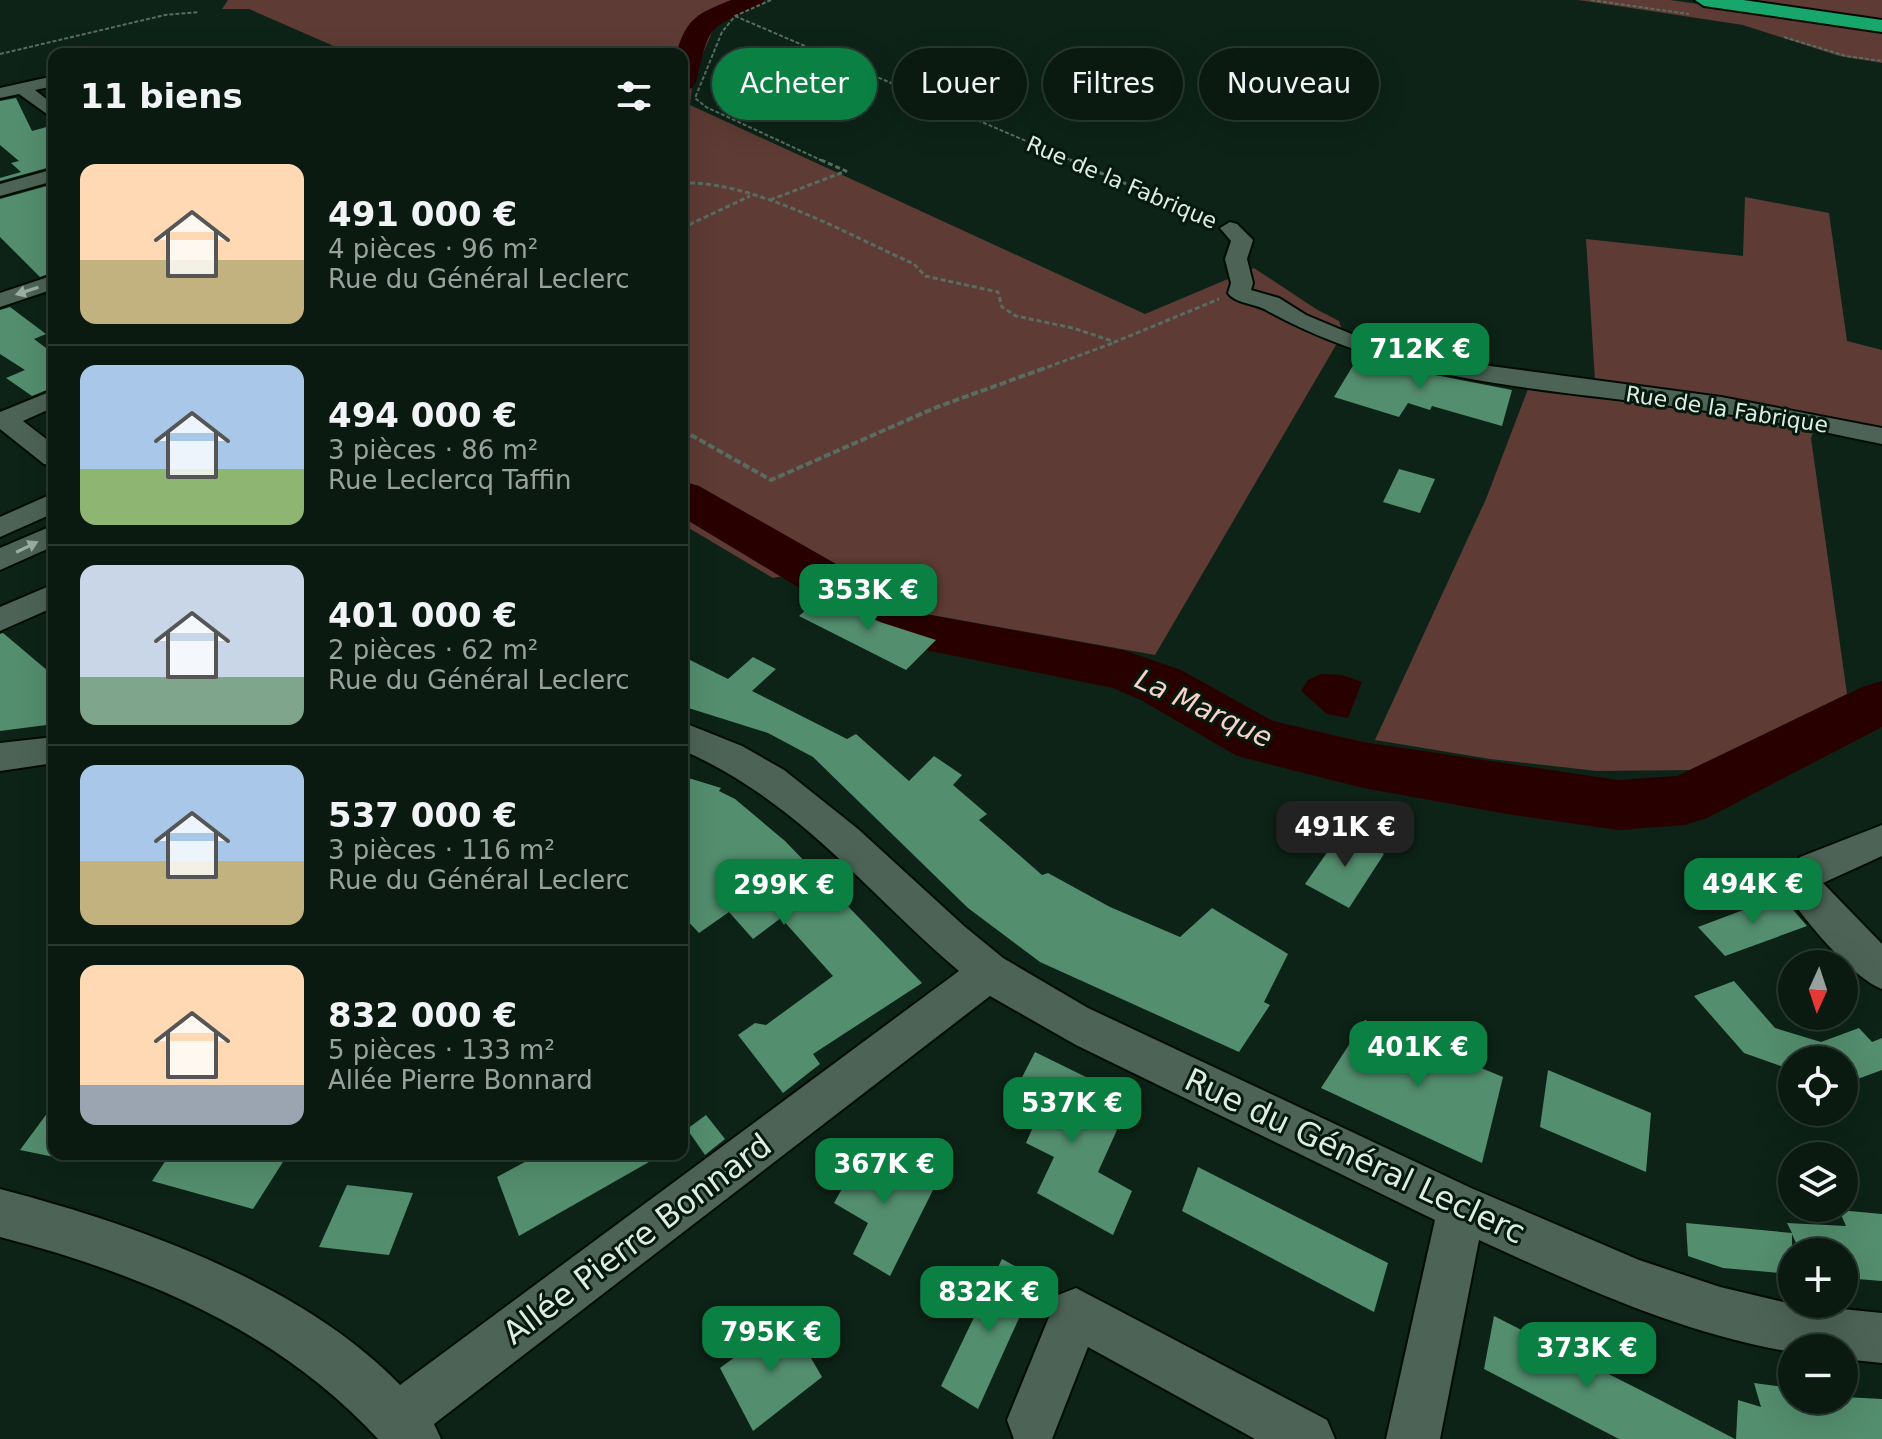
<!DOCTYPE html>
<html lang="fr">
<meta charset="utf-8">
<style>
:root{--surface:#0a1a11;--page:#18271f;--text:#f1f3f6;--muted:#99a19f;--line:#2a3831;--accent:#0b8043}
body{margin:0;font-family:"DejaVu Sans",sans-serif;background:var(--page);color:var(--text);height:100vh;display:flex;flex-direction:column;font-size:30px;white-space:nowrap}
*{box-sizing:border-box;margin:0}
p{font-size:26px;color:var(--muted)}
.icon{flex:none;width:44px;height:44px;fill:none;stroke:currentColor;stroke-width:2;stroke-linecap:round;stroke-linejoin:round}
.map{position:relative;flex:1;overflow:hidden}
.sheet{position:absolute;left:48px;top:48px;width:640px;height:1112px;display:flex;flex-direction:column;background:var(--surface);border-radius:16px;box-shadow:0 8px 32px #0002,0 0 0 2px var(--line)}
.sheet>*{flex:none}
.guide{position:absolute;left:712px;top:48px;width:760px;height:72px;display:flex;gap:16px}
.needle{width:52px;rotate:183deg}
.controls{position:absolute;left:1778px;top:950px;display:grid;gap:16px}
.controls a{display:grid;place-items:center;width:80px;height:80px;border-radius:50%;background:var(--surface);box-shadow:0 8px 32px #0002,0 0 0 2px var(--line);font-size:40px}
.price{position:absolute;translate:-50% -68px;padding:0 18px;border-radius:16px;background:var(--accent);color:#fff;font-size:26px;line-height:52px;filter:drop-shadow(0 2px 4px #0008)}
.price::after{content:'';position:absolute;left:50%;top:48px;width:24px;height:18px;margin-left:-12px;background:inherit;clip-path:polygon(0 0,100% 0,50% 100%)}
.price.on{background:#222;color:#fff}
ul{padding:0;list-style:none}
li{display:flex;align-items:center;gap:24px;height:200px;padding:0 32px}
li+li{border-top:2px solid var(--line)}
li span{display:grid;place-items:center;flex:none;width:224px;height:160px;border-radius:16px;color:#555}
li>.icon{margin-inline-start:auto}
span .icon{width:96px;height:96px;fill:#fffc;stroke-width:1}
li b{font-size:34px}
h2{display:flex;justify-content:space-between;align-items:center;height:96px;padding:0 32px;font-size:34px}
.tag{padding:0 28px;border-radius:36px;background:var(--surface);box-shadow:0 8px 32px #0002,0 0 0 2px var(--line);font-size:28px;line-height:72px}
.tag.on{background:var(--accent);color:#fff}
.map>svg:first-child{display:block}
</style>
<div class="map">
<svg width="1882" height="1439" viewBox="0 0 1882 1439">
<rect width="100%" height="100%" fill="#0d2317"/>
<g fill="#5e3b35">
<path d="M228,0H762L718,18L693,77L690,105L1145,314L1254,268L1316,309L1339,321L1343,333L1155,655L921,613L836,565L773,578L682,524V54H352L249,9H222Z"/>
<path d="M1578,0H1670L1882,30V63L1839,56L1743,25Z"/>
<path d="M1730,0H1882V20Z"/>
<path d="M1745,197L1829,213L1847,341L1882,350V428L1820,416L1811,438L1847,694L1691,770L1597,771L1490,759L1375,740L1486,499L1533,376L1595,380L1586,239L1743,256Z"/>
</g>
<path fill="#290000" d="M1321,674L1342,675L1362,682L1348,718L1327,714L1301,691L1308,680Z"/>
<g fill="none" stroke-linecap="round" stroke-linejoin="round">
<g fill="#290000" fill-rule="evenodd">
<path d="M731,0H764L761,5C705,30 711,23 696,82L692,88L682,91V54H676C687,17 697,14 731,0Z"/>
<path d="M682,481L699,486L924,614L1123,650L1181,670L1273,721L1363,742L1618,780L1677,776L1862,687L1882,681V727L1707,818L1685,825L1618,830L1507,814L1363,788L1237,756L1141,700L1113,688L891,643L682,517Z"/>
</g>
</g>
<g fill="#538e6e">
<path d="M16,98L32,131L54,125V166L0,181V178L21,172L11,163L19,161L0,145V101Z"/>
<path d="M54,184V272L40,277L0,237V199Z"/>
<path d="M10,307L46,334L34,339L54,354V387L32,396L6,378L25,370L0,354V310Z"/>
<path d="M1360,354L1430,374L1512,390L1502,426L1432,406L1430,410L1408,403L1399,417L1334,397Z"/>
<path d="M1399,469L1435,479L1420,513L1383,502Z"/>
<path d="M824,594L880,622L936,640L906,670L799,616Z"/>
<path d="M3,633L54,676V724L0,731V634Z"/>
<path d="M682,656L728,679L753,657L776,669L752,691L847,739L856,734L909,781L934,756L962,775L953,785L987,814L979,820L1042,875L1048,873L1110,907L1180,937L1212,908L1288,954L1264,1002L1270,1005L1239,1052L1040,962L968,908L813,757L768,733L682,706Z"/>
<path d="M682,776L721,788L719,791L735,799L785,841L922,983L813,1054L820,1064L783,1093L738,1035L755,1023L766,1025L833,976L781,918L753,939L729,912L699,933L682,915Z"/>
<path d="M1342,831L1384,854L1349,908L1305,884Z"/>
<path d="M1781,896L1807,926L1725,956L1698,927Z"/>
<path d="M1734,981L1775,1028L1821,1042L1859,1028L1872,1042L1882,1038V1070L1844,1084V1060H1792V1070L1744,1053L1694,996Z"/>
<path d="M1365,1020L1503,1077L1482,1163L1321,1088Z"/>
<path d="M1035,1052L1090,1079L1076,1107L1117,1130L1098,1172L1132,1191L1113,1235L1037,1193L1054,1157L1026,1143L1041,1109L1034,1106L1037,1101L1016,1089Z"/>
<path d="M1548,1070L1651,1113L1646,1172L1540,1127Z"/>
<path d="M54,1104V1157L20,1150Z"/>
<path d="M706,1115L725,1139L705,1155L687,1129Z"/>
<path d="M867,1144L936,1184L890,1276L853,1254L868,1223L834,1203Z"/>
<path d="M170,1154H288L253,1209L152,1181Z"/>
<path d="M540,1154H663L519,1236L497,1177Z"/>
<path d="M1198,1167L1388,1263L1374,1312L1182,1211Z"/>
<path d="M347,1185L413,1193L389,1255L319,1247Z"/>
<path d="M1839,1210L1882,1214V1281L1844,1278V1252H1800L1792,1234V1274L1723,1268L1688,1256L1686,1223L1792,1233L1787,1223L1846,1226Z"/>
<path d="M1002,1259L1037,1278L978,1409L941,1386Z"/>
<path d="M1494,1316L1660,1400L1735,1439H1619L1484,1369Z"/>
<path d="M788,1318L822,1377L753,1431L720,1368Z"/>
<path d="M1754,1383L1792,1388V1400H1844V1397L1882,1399V1439H1736L1738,1400L1761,1407Z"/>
</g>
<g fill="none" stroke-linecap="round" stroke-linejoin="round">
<defs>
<g id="minor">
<path d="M184,49L196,51L198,54H176Z"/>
<path d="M54,76V86L35,90L54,105V119L19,94L0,98V88Z"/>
<path d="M54,169V181L0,196V184Z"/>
<path d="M1230,222L1237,224L1253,240L1247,259L1253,283L1251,290L1279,298L1306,315L1361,338L1430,358L1721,397L1882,428V444C1828,433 1774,421 1720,413C1563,388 1408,389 1266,310C1254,303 1236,304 1228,293L1231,283L1225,259L1231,241L1220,228Z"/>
<path d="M54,275V289L0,307V293Z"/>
<path d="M54,390V407L23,421L54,445V466L44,464L0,429V412Z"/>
<path d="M54,493V513L0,537V517Z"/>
<path d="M54,525V546L0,570V548Z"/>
<path d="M54,584V607L0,631V607Z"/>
<path d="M682,722L742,746L784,770L858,829L964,926L1003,958L1088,1008L1471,1188L1639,1260L1720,1287L1792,1304L1882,1313V1363L1844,1359V1348H1792V1352C1682,1334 1580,1286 1479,1240L1440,1439H1386L1435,1220L1076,1045L990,996L434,1424L441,1439H378C278,1330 140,1273 0,1237V1189C134,1224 302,1283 400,1385L959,971C865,891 799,801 682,750Z"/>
<path d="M54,737V763L0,771V743Z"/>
<path d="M1882,825V856L1823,883L1882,944V989C1852,978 1795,911 1781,882L1800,857Z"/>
<path d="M1076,1288L1327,1420L1335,1439H1255L1088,1347L1052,1439H1014L1007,1420L1058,1295Z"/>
</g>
<path id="highway" d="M1695,0H1743L1882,20V32L1704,6Z"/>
</defs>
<use href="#minor" stroke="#000c04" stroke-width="4"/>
<use href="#highway" stroke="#000c04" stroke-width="4"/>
<g stroke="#596c61" stroke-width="2" stroke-dasharray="4 2" stroke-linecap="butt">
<path d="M771,0L735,16L722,32L695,98L706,107L825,162"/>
<path d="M1591,0L1689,14"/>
<path d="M735,16L1075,162"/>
<path d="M1784,37L1846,56L1882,61"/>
<path d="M0,54L165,15L199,12"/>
</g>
<g stroke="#596c61" stroke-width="3" stroke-dasharray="5 3" stroke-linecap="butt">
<path d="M1070,160L1209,219"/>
<path d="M682,183C752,180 849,235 914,264L925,276L998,292L1002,307L1016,316L1073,328L1115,342L1219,299"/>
<path d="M770,200L846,171L821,160"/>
<path d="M682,228L750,196"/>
<path d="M1040,370L1113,343"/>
</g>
<path stroke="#596c61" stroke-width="4" stroke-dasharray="7 3" stroke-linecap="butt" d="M682,430L771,480L937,407L1045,368"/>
<use href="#minor" fill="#4c6355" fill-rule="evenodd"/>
<use href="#highway" fill="#17a76d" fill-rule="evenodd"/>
</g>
<defs><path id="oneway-solid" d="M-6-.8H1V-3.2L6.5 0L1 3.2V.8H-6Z" transform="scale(2)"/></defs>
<g fill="#9caea3">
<use href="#oneway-solid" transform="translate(27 291) rotate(162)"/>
<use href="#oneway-solid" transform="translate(27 547) rotate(-26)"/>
</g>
<g text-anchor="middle" stroke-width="6" stroke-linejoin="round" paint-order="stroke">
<g font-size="22" fill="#deece3" stroke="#05190e">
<text transform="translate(1122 182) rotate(23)" y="8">Rue de la Fabrique</text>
<text transform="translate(1727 409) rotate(9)" y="8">Rue de la Fabrique</text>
</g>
<g font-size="28" font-style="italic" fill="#f7d1ca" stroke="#05190e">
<text transform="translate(1204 708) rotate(25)" y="10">La Marque</text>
</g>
<g font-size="32" fill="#deece3" stroke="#05190e">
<text transform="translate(1355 1156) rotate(25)" y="11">Rue du Général Leclerc</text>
<text transform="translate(637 1239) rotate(-37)" y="11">Allée Pierre Bonnard</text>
</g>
</g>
</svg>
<div class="controls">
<a><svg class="needle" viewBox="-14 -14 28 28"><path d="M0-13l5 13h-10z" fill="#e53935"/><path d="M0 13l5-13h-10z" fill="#99a19f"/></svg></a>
<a><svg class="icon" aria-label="locate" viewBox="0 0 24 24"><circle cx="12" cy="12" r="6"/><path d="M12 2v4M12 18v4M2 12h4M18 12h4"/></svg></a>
<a><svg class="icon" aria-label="layers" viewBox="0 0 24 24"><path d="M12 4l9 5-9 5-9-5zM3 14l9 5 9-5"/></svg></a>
<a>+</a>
<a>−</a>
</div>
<b class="price" style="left:1420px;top:391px">712K €</b>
<b class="price" style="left:868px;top:632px">353K €</b>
<b class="price on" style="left:1345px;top:869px">491K €</b>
<b class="price" style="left:1753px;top:926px">494K €</b>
<b class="price" style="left:784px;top:927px">299K €</b>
<b class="price" style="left:1418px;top:1089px">401K €</b>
<b class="price" style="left:1072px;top:1145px">537K €</b>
<b class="price" style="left:884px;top:1206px">367K €</b>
<b class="price" style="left:989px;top:1334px">832K €</b>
<b class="price" style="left:771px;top:1374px">795K €</b>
<b class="price" style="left:1587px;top:1390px">373K €</b>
<div class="guide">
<a class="tag on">Acheter</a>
<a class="tag">Louer</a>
<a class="tag">Filtres</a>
<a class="tag">Nouveau</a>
</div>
<section class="sheet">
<h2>11 biens<svg class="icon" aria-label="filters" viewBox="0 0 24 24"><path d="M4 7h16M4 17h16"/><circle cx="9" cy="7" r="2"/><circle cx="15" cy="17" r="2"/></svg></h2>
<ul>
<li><span style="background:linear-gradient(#ffd9b3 60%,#c2b280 0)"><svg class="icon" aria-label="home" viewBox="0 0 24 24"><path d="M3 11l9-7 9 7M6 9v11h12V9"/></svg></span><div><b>491 000 €</b><p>4 pièces · 96 m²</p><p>Rue du Général Leclerc</p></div></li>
<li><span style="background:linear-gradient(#a9c7e8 65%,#8fb573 0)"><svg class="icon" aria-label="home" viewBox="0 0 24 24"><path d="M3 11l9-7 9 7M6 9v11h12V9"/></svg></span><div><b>494 000 €</b><p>3 pièces · 86 m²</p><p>Rue Leclercq Taffin</p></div></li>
<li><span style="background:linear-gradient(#c9d6e8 70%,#7fa58c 0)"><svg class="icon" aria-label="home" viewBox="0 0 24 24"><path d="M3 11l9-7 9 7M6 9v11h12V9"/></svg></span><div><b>401 000 €</b><p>2 pièces · 62 m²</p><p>Rue du Général Leclerc</p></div></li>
<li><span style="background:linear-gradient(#a9c7e8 60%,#c2b280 0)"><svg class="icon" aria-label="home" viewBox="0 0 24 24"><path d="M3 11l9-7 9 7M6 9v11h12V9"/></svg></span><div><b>537 000 €</b><p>3 pièces · 116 m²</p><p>Rue du Général Leclerc</p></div></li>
<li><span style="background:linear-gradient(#ffd9b3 75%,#9aa5b1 0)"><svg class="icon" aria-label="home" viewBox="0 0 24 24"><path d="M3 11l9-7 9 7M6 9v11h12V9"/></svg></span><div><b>832 000 €</b><p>5 pièces · 133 m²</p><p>Allée Pierre Bonnard</p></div></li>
</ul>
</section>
</div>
